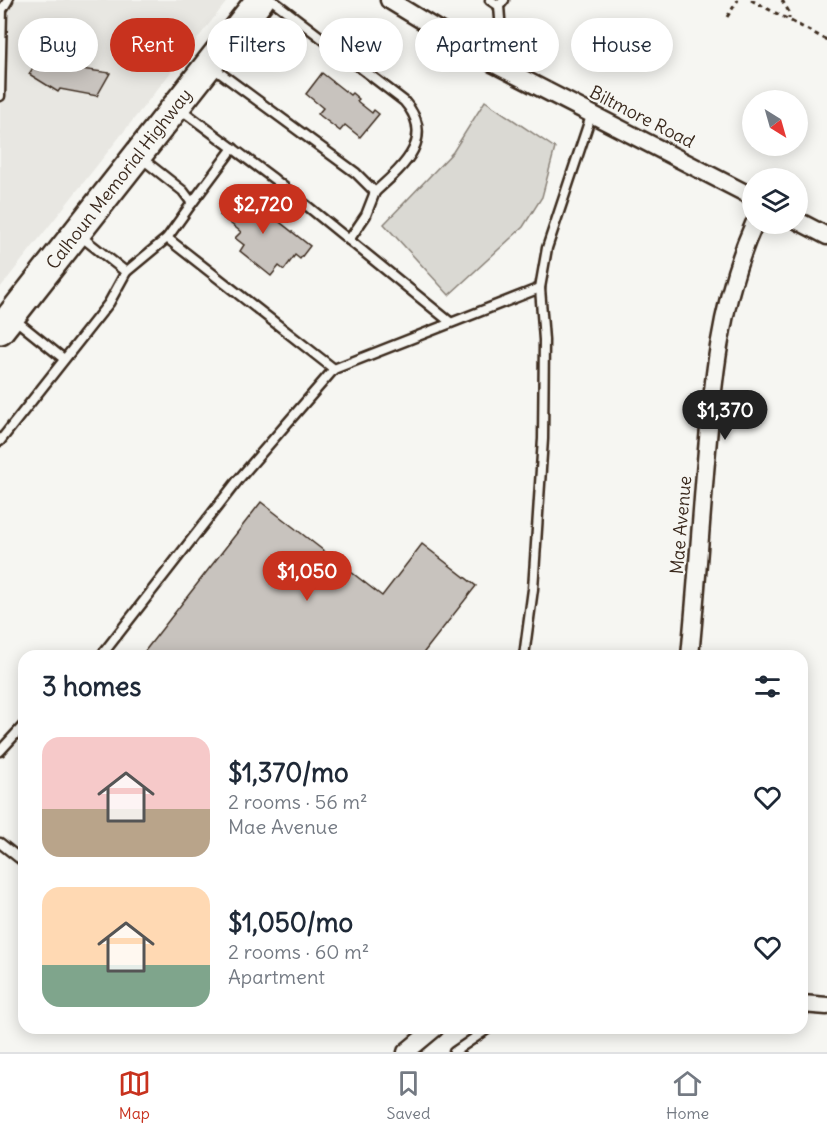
<!DOCTYPE html>
<meta charset="utf-8">
<style>
:root{--surface:#fff;--page:#f2f2f3;--text:#1f2937;--muted:#747a83;--line:#e0e1e3;--accent:#c8321e}
body{margin:0;font-family:Delius,sans-serif;background:var(--page);color:var(--text);height:100vh;display:flex;flex-direction:column;font-size:22px;white-space:nowrap}
*{box-sizing:border-box;margin:0}
p{font-size:20px;color:var(--muted)}
.icon{flex:none;width:33px;height:33px;fill:none;stroke:currentColor;stroke-width:2;stroke-linecap:round;stroke-linejoin:round}
.map{position:relative;flex:1;overflow:hidden}
.details{position:absolute;left:18px;top:650px;width:790px;height:384px;display:flex;flex-direction:column;background:var(--surface);border-radius:18px;box-shadow:0 3px 15px #0003}
.details>*{flex:none}
.hud{position:absolute;left:18px;top:18px;width:792px;height:54px;display:flex;gap:12px}
.needle{width:39px;rotate:143deg}
.fabs{position:absolute;left:742px;top:90px;display:grid;gap:12px}
.fabs a{display:grid;place-items:center;width:66px;height:66px;border-radius:50%;background:var(--surface);box-shadow:0 3px 15px #0003;font-size:30px}
.price{position:absolute;translate:-50% -51px;padding:0 14px;border-radius:21px;background:var(--accent);color:#fff;font-size:20px;line-height:39px;filter:drop-shadow(0 2px 3px #0008)}
.price::after{content:'';position:absolute;left:50%;top:36px;width:18px;height:14px;margin-left:-9px;background:inherit;clip-path:polygon(0 0,100% 0,50% 100%)}
.price.on{background:#222;color:#fff}
ul{padding:0;list-style:none}
li{display:flex;align-items:center;gap:18px;height:150px;padding:0 24px}
li span{display:grid;place-items:center;flex:none;width:168px;height:120px;border-radius:18px;color:#555}
li>.icon{margin-inline-start:auto}
span .icon{width:72px;height:72px;fill:#fffc;stroke-width:1}
li b{font-size:26px}
h2{display:flex;justify-content:space-between;align-items:center;height:72px;padding:0 24px;font-size:26px}
.chip{padding:0 21px;border-radius:27px;background:var(--surface);box-shadow:0 3px 15px #0003;font-size:21px;line-height:54px}
.chip.on{background:var(--accent);color:#fff}
.dock{display:flex;justify-content:space-around;align-items:center;height:84px;border-top:2px solid var(--line);background:var(--surface);font-size:16px;color:var(--muted)}
.dock a{display:grid;justify-items:center;gap:3px}
.dock .on{color:var(--accent)}
.map>svg:first-child{display:block}
</style>
<div class="map">
<svg width="827" height="1052" viewBox="0 0 827 1052">
<rect width="100%" height="100%" fill="#f6f6f2"/>
<filter id="ink" filterUnits="userSpaceOnUse"><feTurbulence type="fractalNoise" baseFrequency=".0167" numOctaves="2"/><feDisplacementMap in="SourceGraphic" scale="12" xChannelSelector="R" yChannelSelector="G"/><feConvolveMatrix kernelMatrix="1 2 1 2 8 2 1 2 1" color-interpolation-filters="sRGB"/></filter>
<g filter="url(#ink)">
<path fill="#e8e7e2" d="M0,0H228L0,288Z"/>
<path fill="#dad9d3" stroke="#8a8278" stroke-width="1.5" d="M485,101L555,148L542,197L523,227L449,295L384,224L453,152Z"/>
<g fill="#c8c3be" stroke="#3b2a1e" stroke-width="1.5">
<path d="M64,20L89,36L84,46L87,48L74,68L110,73L97,96L60,89L58,92L29,74L35,65L31,62L54,27L58,30Z"/>
<path d="M322,73L350,95L352,93L359,99L357,101L372,113L374,110L379,114L360,137L345,125L340,131L318,114L323,108L306,94Z"/>
<path d="M239,190L310,246L300,259L295,255L284,270L279,266L271,276L240,251L244,245L235,238L241,232L220,215Z"/>
<path d="M261,502L382,596L422,544L476,586L421,656H141Z"/>
</g>
<g fill="none" stroke-linecap="round" stroke-linejoin="round">
<defs>
<g id="service">
<path d="M272,0L404,101C437,138 404,166 375,192"/>
<path d="M490,0L499,6"/>
<path d="M504,0L499,6L504,70"/>
<path d="M212,67L356,173L375,192L366,215L349,240"/>
<path d="M0,96L2,10L8,0"/>
<path d="M179,108L274,179L450,322"/>
<path d="M140,157L183,191L192,203L167,238"/>
<path d="M192,203L233,148"/>
<path d="M78,234L126,272L167,238L334,369L540,288"/>
<path d="M13,318L64,359"/>
<path d="M0,441L109,303L126,272"/>
<path d="M101,656L238,480L334,369"/>
<path d="M524,656L533,589L543,439L544,340L540,288L547,248L592,113"/>
<path d="M0,751L24,725"/>
<path d="M0,843L24,862"/>
<path d="M454,1052L489,1028"/>
</g>
<g id="minor">
<path d="M389,0L494,64L753,197"/>
<path d="M798,221L827,236"/>
<path d="M690,656C696,595 700,534 705,473C712,389 719,302 754,224"/>
<path d="M802,1004L827,1006"/>
<path d="M406,1052L435,1028"/>
</g>
<path id="trunk" d="M0,330L260,0"/>
</defs>
<use href="#service" stroke="#3b2a1e" stroke-width="13"/>
<use href="#minor" stroke="#3b2a1e" stroke-width="21"/>
<use href="#trunk" stroke="#3b2a1e" stroke-width="32"/>
<g stroke="#3b2a1e" stroke-width="3" stroke-dasharray="4.5 4.5" stroke-linecap="butt">
<path d="M751,0L827,40"/>
<path d="M782,0L789,12V19"/>
<path d="M727,17L738,0"/>
</g>
<use href="#service" stroke="#f6f6f2" stroke-width="8"/>
<use href="#minor" stroke="#f6f6f2" stroke-width="16"/>
<use href="#trunk" stroke="#f6f6f2" stroke-width="27"/>
</g>
</g>
<g text-anchor="middle" stroke-width="4.5" stroke-linejoin="round" paint-order="stroke">
<g font-size="18" fill="#3b2a1e" stroke="#f6f6f2">
<text transform="translate(642 117) rotate(27)" y="6">Biltmore Road</text>
<text transform="translate(119 179) rotate(-52)" y="6">Calhoun Memorial Highway</text>
<text transform="translate(681 525) rotate(-85)" y="6">Mae Avenue</text>
</g>
</g>
</svg>
<div class="fabs">
<a><svg class="needle" viewBox="-14 -14 28 28"><path d="M0-13l5 13h-10z" fill="#e53935"/><path d="M0 13l5-13h-10z" fill="#747a83"/></svg></a>
<a><svg class="icon" aria-label="layers" viewBox="0 0 24 24"><path d="M12 4l9 5-9 5-9-5zM3 14l9 5 9-5"/></svg></a>
</div>
<b class="price" style="left:263px;top:235px">$2,720</b>
<b class="price on" style="left:725px;top:441px">$1,370</b>
<b class="price" style="left:307px;top:602px">$1,050</b>
<div class="hud">
<a class="chip">Buy</a>
<a class="chip on">Rent</a>
<a class="chip">Filters</a>
<a class="chip">New</a>
<a class="chip">Apartment</a>
<a class="chip">House</a>
</div>
<section class="details">
<h2>3 homes<svg class="icon" aria-label="filters" viewBox="0 0 24 24"><path d="M4 7h16M4 17h16"/><circle cx="9" cy="7" r="2"/><circle cx="15" cy="17" r="2"/></svg></h2>
<ul>
<li><span style="background:linear-gradient(#f6c9c9 60%,#b9a48a 0)"><svg class="icon" aria-label="home" viewBox="0 0 24 24"><path d="M3 11l9-7 9 7M6 9v11h12V9"/></svg></span><div><b>$1,370/mo</b><p>2 rooms · 56 m²</p><p>Mae Avenue</p></div><svg class="icon" aria-label="heart" viewBox="0 0 24 24"><path d="M12 20l-8-8c-3-5 5-10 8-4 3-6 11-1 8 4z"/></svg></li>
<li><span style="background:linear-gradient(#ffd9b3 65%,#7fa58c 0)"><svg class="icon" aria-label="home" viewBox="0 0 24 24"><path d="M3 11l9-7 9 7M6 9v11h12V9"/></svg></span><div><b>$1,050/mo</b><p>2 rooms · 60 m²</p><p>Apartment</p></div><svg class="icon" aria-label="heart" viewBox="0 0 24 24"><path d="M12 20l-8-8c-3-5 5-10 8-4 3-6 11-1 8 4z"/></svg></li>
</ul>
</section>
</div>
<nav class="dock">
<a class="on"><svg class="icon" aria-label="map" viewBox="0 0 24 24"><path d="M3 6l6-2 6 2 6-2v14l-6 2-6-2-6 2zM9 4v14M15 6v14"/></svg>Map</a>
<a><svg class="icon" aria-label="saved" viewBox="0 0 24 24"><path d="M7 4h10v16l-5-4-5 4z"/></svg>Saved</a>
<a><svg class="icon" aria-label="home" viewBox="0 0 24 24"><path d="M3 11l9-7 9 7M6 9v11h12V9"/></svg>Home</a>
</nav>
